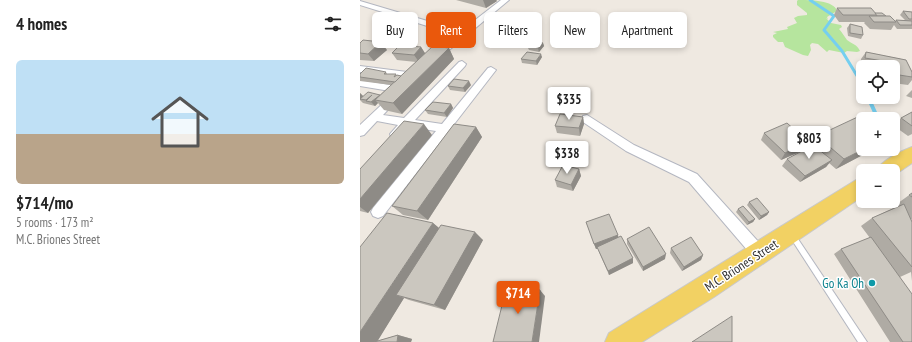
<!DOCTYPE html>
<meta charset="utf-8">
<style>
:root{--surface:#fff;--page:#f2f2f2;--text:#222;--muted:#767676;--line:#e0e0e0;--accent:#ea580c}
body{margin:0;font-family:"PT Sans Narrow",sans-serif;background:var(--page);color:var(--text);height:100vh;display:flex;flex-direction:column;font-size:15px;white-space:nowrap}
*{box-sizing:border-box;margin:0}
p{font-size:13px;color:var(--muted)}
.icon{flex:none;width:22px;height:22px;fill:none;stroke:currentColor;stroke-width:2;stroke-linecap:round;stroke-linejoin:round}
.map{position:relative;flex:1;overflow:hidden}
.sheet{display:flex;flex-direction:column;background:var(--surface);width:360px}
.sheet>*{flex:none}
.top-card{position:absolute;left:12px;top:12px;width:380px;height:36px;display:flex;gap:8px}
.fabs{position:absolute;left:496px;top:60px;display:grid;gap:8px}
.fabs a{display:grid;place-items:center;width:44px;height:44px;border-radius:6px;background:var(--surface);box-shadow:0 2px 6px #0003;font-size:20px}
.price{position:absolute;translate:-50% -34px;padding:0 9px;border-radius:4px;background:#fff;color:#222;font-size:13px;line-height:26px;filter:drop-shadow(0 1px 2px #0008)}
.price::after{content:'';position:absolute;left:50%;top:24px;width:12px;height:9px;margin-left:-6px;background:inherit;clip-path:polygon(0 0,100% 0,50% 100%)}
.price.current{background:var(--accent);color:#fff}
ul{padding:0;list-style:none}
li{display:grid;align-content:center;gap:8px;height:212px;padding:0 16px}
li+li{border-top:1px solid var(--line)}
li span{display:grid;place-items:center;height:124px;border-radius:6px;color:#555}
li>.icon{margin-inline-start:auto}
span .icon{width:72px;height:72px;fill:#fffc;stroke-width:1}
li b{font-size:17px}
h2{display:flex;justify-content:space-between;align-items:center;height:48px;padding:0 16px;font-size:17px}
.pill{padding:0 14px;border-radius:6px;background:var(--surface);box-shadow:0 2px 6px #0003;font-size:14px;line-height:36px}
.pill.current{background:var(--accent);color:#fff}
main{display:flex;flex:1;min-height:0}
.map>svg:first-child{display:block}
</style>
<main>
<section class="sheet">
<h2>4 homes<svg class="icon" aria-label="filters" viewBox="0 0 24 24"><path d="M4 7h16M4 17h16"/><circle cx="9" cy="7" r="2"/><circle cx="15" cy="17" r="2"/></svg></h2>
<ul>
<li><span style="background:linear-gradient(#bfe0f5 60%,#b9a48a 0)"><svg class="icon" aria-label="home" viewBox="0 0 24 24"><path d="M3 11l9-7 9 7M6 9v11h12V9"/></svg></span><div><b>$714/mo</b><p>5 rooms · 173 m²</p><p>M.C. Briones Street</p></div></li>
</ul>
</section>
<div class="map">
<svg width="552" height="342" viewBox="0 0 552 342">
<rect width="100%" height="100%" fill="#efe9e1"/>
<path fill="#b6e59e" d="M438,0C450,0 474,0 477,11L467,17L468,19L466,18L471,23L481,25L482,27L479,29C482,32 484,36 487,40C492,44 497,44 500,51L497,52L487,51L484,53L469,50L467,52L458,44L452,43L450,45L451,50L448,56L443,55L425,47L423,42H418L413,37V35L417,33L413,32L428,29L427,27L437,23L434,18L438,16L447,15V13L437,5V1Z"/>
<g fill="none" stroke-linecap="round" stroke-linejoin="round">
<path stroke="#75cff0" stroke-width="3" d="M450,0L474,16L464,30L482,51L502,84"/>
<g stroke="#75cff0" stroke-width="4">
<path d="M501,83L503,86"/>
<path d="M508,97L518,119"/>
</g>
<defs>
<path id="service" d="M432,232L434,233L507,342H498L430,237L429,235L430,233Z"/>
<g id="minor">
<path d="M141,0H149L76,61L73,62L69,59L70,57L96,35L0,5V1L101,31Z"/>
<path d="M102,61L106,64L105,66L55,120L82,124L128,68L131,67L136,70L23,216L18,218L13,216L11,212L13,208L76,131L49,127C43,132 39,139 31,137L30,134L38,125L17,121L4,135L0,136V125L32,95L35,94L40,97L23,115L44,118L99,62Z"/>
<path d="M0,66L55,73L60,76L55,79L0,72Z"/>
<path d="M0,80L42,87L47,90L42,93L0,86Z"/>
<path d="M227,115L274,145L337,174L404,248L406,253L404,258L399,260L394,258L329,182L266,151L223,122L222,119L223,116Z"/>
</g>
<g id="primary">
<path d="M552,147V163L533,176V171H516C522,160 541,151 552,147Z"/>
<path d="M503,178V196L354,297L282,342H245L249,333L496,180Z"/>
</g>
</defs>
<use href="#service" stroke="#b4b7c1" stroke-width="2"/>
<use href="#minor" stroke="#b4b7c1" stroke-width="2"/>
<use href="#primary" stroke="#c9c9c9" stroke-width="2"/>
<use href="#service" fill="#fff" fill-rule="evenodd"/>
<use href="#minor" fill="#fff" fill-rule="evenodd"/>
<use href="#primary" fill="#f2d163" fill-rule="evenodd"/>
</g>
<g fill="#afaba4">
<path d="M96,0H136L137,1L126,8Z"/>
<path d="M477,8L515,13L526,16L535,21L536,20H545L540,15L543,11L552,12V29H537L534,25L531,30L510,29L504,23L505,22H479L474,15Z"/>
<path d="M490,24L503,35L501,39L488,36L487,28Z"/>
<path d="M0,43L27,50L14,61L0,60Z"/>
<path d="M183,43L184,46L179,52L169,50L167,46Z"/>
<path d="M61,47L65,53L89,48L94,59L42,114L24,110L18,103L15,106L3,103L0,100V93L3,96L20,95L31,85L0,81V74L26,72L27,74L41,76L56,62L37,60L32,53Z"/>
<path d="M506,52L546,60L552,72V80L548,85L533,83V67H508L500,66L501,59Z"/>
<path d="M182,57L177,65L162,63L161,59Z"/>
<path d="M111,85L105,92L90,90L88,86Z"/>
<path d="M552,90V98L546,96Z"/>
<path d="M91,104L93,108L87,117L68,114L65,110Z"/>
<path d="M552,112V134L548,136L534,126L541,118Z"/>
<path d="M223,117L224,124L220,136L197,133L195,126Z"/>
<path d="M116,127L122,137L68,220L43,215L32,206Z"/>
<path d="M404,133L444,150L421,160L401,140Z"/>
<path d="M72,135L8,213L0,211V169Z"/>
<path d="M457,136L503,149H514L476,169L469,163L466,167L440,182L422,166L427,159L451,146H450Z"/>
<path d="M219,169L221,176L213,191L197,187L195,180Z"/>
<path d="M552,193V219L551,220L552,222V281L551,272L540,277L552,342H530L474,254L481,249L510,238L501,226L512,218L536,207L534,206Z"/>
<path d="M389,202L409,212L407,215L399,220L387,205Z"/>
<path d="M378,209L395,219L393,222L387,225L376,212Z"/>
<path d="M226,222L258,235V238L273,263L249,275L239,252L238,249H236Z"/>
<path d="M73,223L79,228L123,240L85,310L49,300L44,298L17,341L38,335L52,339L51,342H0Z"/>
<path d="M267,239L305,259L283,271L267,244Z"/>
<path d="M311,248L343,255L341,260L322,271L310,253Z"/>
</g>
<g fill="#8e8b86">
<path d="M123,0H136L137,1L126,8Z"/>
<path d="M21,42L27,50L14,61L8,54Z"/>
<path d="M183,43L184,46L179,52L178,48Z"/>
<path d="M61,47L66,55L59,62L54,55Z"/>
<path d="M89,48L94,59L42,114L33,103Z"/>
<path d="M181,54L182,57L177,65L176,61Z"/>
<path d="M109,81L111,85L105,92L103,88Z"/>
<path d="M0,93L4,97L0,100Z"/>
<path d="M20,95L15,100L18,103L15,106L11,102Z"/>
<path d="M91,104L93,108L87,117L84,113Z"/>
<path d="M223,117L224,124L220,136L219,128Z"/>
<path d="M64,124L72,135L8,213L0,207V199Z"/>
<path d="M116,127L122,137L68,220L57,211Z"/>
<path d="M448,142L444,150L421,160L425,153Z"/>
<path d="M504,149H514L476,169L484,159Z"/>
<path d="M472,160L466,167L440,182L445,176Z"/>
<path d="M219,169L221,176L213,191L211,185Z"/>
<path d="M409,212L407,215L399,220L401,216Z"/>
<path d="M395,219L393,222L387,225L389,222Z"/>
<path d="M73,223L85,233L36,295L44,298L17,342H0V332Z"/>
<path d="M115,232L123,240L85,310L74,305Z"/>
<path d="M258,235L259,240L236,249L234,244Z"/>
<path d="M306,254L305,259L283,271V267Z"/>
<path d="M343,255L341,260L322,271L324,267Z"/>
<path d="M273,258V263L249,275L248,271Z"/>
<path d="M180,290L185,296L179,342H172Z"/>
<path d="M38,335L52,339L51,342H37Z"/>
</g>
<g fill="#cbc7bf" stroke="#8e8b86">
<path d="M477,8H511L517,15H483Z"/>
<path d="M543,11L552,12V19H549Z"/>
<path d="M515,13H522L526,16H517Z"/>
<path d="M509,16H530L536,22H514Z"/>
<path d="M536,20L552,21V25H540Z"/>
<path d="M490,24L502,27L503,35L490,33Z"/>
<path d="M3,40L21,42L8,54L0,53V43Z"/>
<path d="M173,41L183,43L178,48L167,46Z"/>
<path d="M40,45L61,47L54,55L32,53Z"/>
<path d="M73,46L89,48L33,103L15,100Z"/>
<path d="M167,52L181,54L176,61L161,59Z"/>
<path d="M506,52L546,60L552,72V77L533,74V68H538L535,63L505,58Z"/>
<path d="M6,68L26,72L24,74H36L34,77L37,75L41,76L35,82L0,77V74Z"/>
<path d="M94,79L109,81L103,88L88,86Z"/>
<path d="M8,92L20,95L11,102L6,101L12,95L6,100L0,99Z"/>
<path d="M73,102L91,104L84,113L65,110Z"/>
<path d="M552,112V126L541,118Z"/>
<path d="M200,114L223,117L219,128L195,126Z"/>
<path d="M504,114L511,119H503V149H504L484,159L457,136Z"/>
<path d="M44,121L64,124L0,199V169Z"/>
<path d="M427,123L448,142L425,153L404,133Z"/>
<path d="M94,124L116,127L57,211L32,206Z"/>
<path d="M453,145L472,160L445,176L427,159Z"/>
<path d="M203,165L219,169L211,185L195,180Z"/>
<path d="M552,193V197L549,195Z"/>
<path d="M397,198L409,212L401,216L389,202Z"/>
<path d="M544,204L552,222V267L512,218Z"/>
<path d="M383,206L395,219L389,222L378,209Z"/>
<path d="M27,213L73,223L0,332V247Z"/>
<path d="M249,214L258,235L234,244L226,222Z"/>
<path d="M81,225L115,232L74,305L36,295Z"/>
<path d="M289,227L306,254L283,267L267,239Z"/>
<path d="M261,236L273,258L248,271L237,247Z"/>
<path d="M331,237L343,255L324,267L311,248Z"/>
<path d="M511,237L552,294V342H543L481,249Z"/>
<path d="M147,285L180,290L172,342H133Z"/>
<path d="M372,316V342H332Z"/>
<path d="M38,335L37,342H14Z"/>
</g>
<circle fill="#0f9aa8" stroke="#fff" stroke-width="1.5" cx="512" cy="283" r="4"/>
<g text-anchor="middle" stroke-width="3" stroke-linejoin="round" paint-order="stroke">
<g font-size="13" fill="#2e2e2e" stroke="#fff">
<text transform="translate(381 265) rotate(-33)" y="5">M.C. Briones Street</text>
</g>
<g font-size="13" fill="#0d838f" stroke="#fff" text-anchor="end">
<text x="504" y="288">Go Ka Oh</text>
</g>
</g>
</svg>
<div class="fabs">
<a><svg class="icon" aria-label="locate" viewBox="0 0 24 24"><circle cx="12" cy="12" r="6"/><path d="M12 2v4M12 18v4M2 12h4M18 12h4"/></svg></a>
<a>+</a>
<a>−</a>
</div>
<b class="price" style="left:209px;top:121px">$335</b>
<b class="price" style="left:449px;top:160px">$803</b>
<b class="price" style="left:207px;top:175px">$338</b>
<b class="price current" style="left:158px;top:315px">$714</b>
<div class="top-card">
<a class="pill">Buy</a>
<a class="pill current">Rent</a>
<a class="pill">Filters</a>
<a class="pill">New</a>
<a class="pill">Apartment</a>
</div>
</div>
</main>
